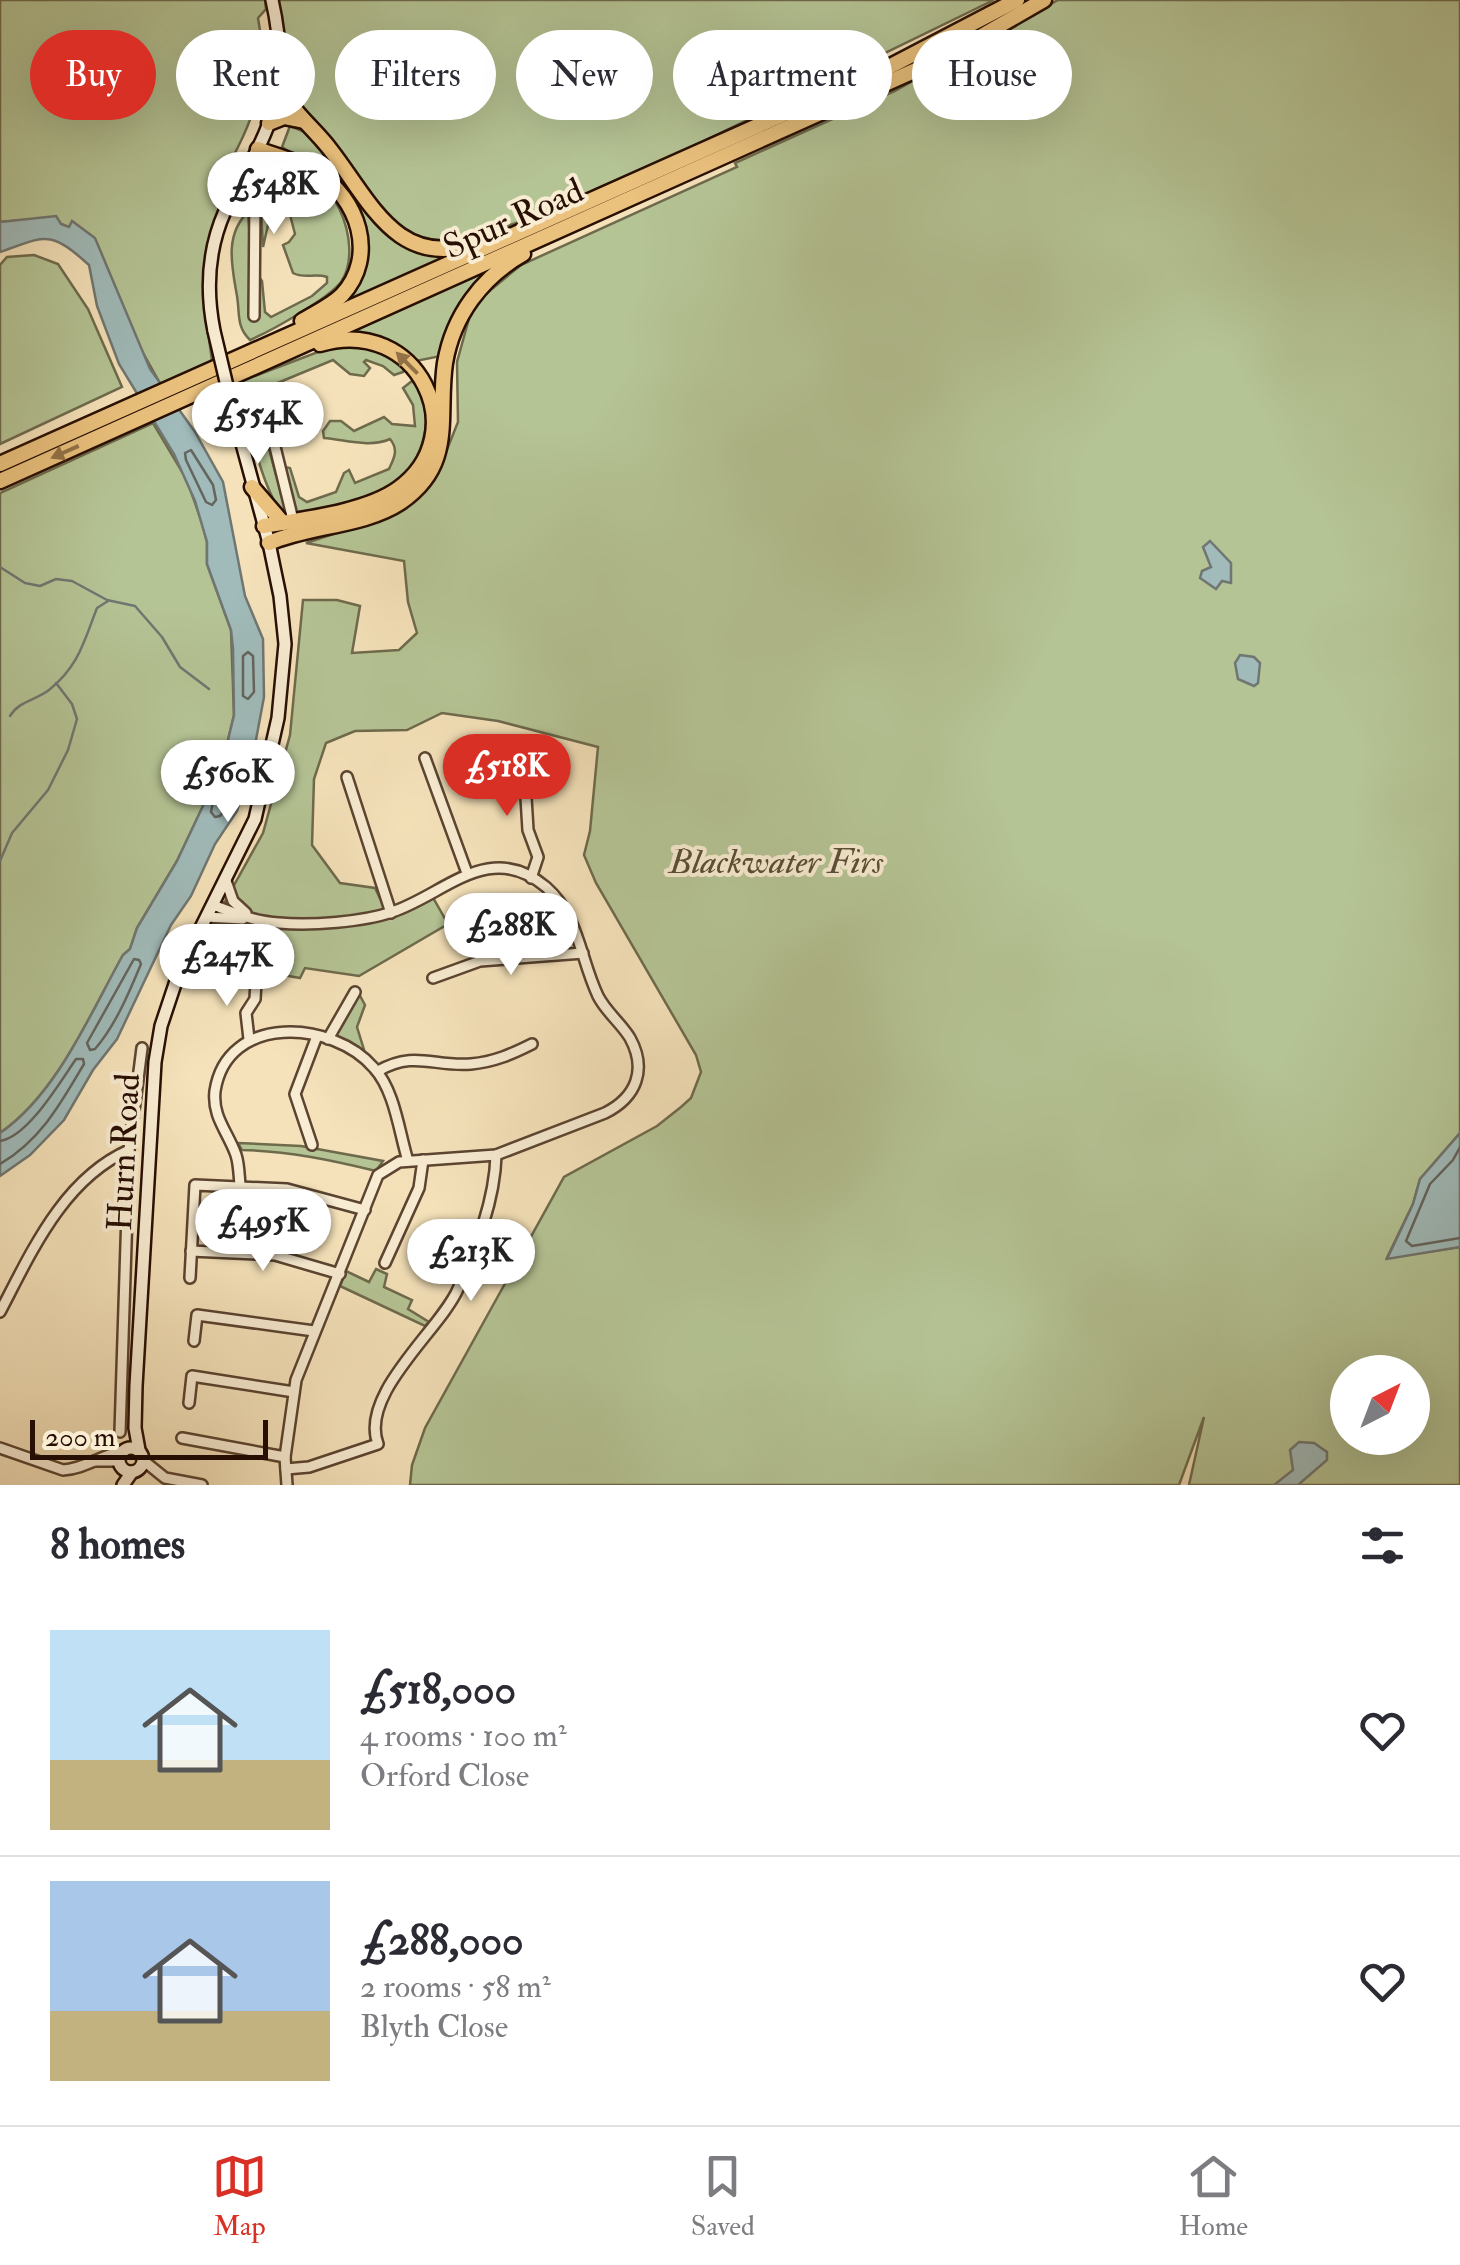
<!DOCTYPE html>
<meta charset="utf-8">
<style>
:root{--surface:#fff;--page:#f7f7f7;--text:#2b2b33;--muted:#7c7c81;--line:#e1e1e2;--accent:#d93025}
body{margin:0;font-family:"IM FELL Double Pica",serif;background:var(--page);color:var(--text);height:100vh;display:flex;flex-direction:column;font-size:38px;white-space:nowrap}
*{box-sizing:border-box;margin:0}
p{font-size:32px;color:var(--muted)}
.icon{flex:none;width:55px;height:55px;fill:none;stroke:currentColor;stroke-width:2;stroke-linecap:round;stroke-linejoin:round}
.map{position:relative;height:1485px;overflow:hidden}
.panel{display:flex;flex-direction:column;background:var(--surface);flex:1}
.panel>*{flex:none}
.hud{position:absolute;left:30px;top:30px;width:1400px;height:90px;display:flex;gap:20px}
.needle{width:65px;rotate:42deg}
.fabs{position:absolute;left:1330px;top:1355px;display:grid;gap:20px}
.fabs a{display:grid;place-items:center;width:100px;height:100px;border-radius:50%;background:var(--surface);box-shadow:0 10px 40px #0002;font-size:50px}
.scale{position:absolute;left:30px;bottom:25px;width:238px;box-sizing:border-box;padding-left:10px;border:5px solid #280f03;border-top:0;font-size:28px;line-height:35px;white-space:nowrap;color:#280f03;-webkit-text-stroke:8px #f8ecd2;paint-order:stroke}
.price{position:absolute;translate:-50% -85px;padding:0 22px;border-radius:35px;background:#fff;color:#222;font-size:32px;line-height:65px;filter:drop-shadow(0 2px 5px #0008)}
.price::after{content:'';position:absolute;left:50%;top:60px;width:30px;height:22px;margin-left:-15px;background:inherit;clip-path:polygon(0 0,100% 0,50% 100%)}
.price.active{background:var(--accent);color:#fff}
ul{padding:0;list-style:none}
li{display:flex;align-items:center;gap:30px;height:250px;padding:0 50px}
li+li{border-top:2px solid var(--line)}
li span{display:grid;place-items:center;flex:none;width:280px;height:200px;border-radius:0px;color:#555}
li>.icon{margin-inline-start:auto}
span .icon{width:120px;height:120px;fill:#fffc;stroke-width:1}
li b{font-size:42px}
h2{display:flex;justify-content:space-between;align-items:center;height:120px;padding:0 50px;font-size:42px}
.pill{padding:0 35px;border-radius:45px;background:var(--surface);box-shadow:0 10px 40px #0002;font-size:35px;line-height:90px}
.pill.active{background:var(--accent);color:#fff}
.dock{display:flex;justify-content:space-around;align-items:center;height:140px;border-top:2px solid var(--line);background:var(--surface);font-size:28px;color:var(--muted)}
.dock a{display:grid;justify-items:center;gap:5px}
.dock .active{color:var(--accent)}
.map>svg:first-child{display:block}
</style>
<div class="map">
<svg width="1460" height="1485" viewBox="0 0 1460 1485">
<rect width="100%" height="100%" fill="#f5e2ba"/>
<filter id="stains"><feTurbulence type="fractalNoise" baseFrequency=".002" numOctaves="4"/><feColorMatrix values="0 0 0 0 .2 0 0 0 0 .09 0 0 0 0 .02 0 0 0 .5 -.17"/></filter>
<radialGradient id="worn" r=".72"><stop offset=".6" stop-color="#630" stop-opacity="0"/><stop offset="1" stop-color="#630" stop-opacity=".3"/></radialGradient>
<g fill="#b5c495" stroke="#6e6a4c" stroke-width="2.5" fill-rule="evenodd">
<path d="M0,0H265L266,9L258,18C271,88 248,135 212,193L224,204L205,262L203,294L212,361L161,385L133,335L98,246L73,222L70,228L48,218L0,222Z"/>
<path d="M278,0H994L593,195L461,243L421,242L387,220L295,102V71L289,69Z"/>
<path d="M1058,0H1460V1133L1420,1179L1413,1204L1387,1258L1460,1247V1485H1189L1204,1417L1179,1485H410L412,1465L425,1428L564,1177L657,1126L681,1107L691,1098L701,1072L696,1055L596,883L584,855L590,831L598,747L498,721L442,713L407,730L355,731L326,743L314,779L312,845L340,883L375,888L389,917L432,896L448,924L359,976L305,968L300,978L193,959L263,833L290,735L303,600H337L360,606L352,653L399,650L417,633L408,602L404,561L306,543L398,513L438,472L458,422L457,362L470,315L481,298L521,265L737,167L735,163L895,91ZM1348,1372H1412V1438H1348Z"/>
<path d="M290,126L305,132L314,140L384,230L454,255L340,307L351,289L357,213L298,158L282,147Z"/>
<path d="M285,167C331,164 366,245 341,282C328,299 271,331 250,340C236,326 240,314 237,296C232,267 224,235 248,212L252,268L262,281L265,312L271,317L312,296L327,283V277C315,273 304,279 293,273L283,245L289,242L295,234L289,211L280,207L271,212L263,247L261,209L256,193L262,184Z"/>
<path d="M34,255L58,264L88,309L122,387L0,444V265L7,257Z"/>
<path d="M490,267L492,271C461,290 452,324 441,356L416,361L389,340L347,330Z"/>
<path d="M360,346L388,355L404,367L403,372L394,375L383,366L366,360L364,362L370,368L364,376L350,374L333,360L275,384L278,393L273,394L270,403L257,404L276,475L285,467L290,468L299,497L307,502L336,492L344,473L349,470L355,483L389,469C394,458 399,450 390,439C370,448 346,440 324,438L323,431L330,421H341L354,431L384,417L392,424L415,426L413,405L403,388L412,381C424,392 428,407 426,423C421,477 386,494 338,505C316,510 300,515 278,508C261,478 255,447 246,414C243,402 236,395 239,382L331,347Z"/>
<path d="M153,423L187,480L202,523L207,542V564L231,630L234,715L222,765L212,776L205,790L203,806L177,861L137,928L130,949L123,955C90,1014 57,1094 0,1133V493Z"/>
<path d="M358,992L365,1005L357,1027L365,1053L333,1037L345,1020Z"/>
<path d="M238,1143L301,1146L383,1161L376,1171C331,1160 288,1151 242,1150Z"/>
<path d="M376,1269L387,1274L384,1287L412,1300L408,1309L429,1322L425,1326L340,1286L346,1271L369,1282Z"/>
</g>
<g fill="#a0bbba" stroke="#707671" stroke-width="2.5">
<path d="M56,216L61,224L69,227L72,221L95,238L150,369L195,432L223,482L245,596L263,639L264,697L253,756L237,811L215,844L191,896L171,925L117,1039L93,1070L64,1120L30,1155L0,1176V1133C57,1094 90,1014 123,955L130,949L137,928L177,861L203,806L205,790L212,776L222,765L234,715L233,649L231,630L207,564V542L195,501L174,454L119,364L97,306L89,265C49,229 46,236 0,252V222Z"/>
<path d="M1210,541L1231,563V583L1222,581L1216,589L1200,578L1202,571L1211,567L1203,547Z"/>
<path d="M1240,655L1254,657L1260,663L1258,683L1254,686L1238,679L1235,663Z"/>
<path d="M1460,1133V1247L1387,1259L1413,1204L1420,1179Z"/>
<path d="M1299,1442L1314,1443L1327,1452V1460L1298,1485H1274L1293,1470L1290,1450Z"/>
</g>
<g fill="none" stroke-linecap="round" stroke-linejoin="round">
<g stroke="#64655e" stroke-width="2.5">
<path d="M191,450L213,485L216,500L212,505L206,502L186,460L185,453Z"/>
<path d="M248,652L253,656L254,692L248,699L243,696V656Z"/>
<path d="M230,773L236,778L228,805L220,816L215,817L211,812L215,792Z"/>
<path d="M134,959L139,960L141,964C129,993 115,1026 95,1049L90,1050L87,1043Z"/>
<path d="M0,1141C28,1137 60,1082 76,1059H83L84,1064C61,1103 41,1140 0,1164"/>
<path d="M1460,1147L1453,1160L1430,1184L1406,1241L1412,1246L1460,1238"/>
</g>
<g stroke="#707671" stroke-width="2.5">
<path d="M0,567L25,583L40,586L56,579L72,581L107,600L135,606L162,637L180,667L209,689"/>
<path d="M10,716C19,701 36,700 49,690C79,666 84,641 97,608L108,601"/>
<path d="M0,861L12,833L48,790L68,750L77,719L72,704L56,683"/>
</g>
<defs>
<g id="minor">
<path d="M238,187L255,199L254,316"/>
<path d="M261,390L294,524"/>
<path d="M425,758L467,873"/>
<path d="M524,765L528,830L538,857L531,878"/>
<path d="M347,777L391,913"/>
<path d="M225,878L233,901L246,913"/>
<path d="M213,905C234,913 256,922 279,923C310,926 363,922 392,912C444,895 489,839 546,887C579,916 580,958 598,996C606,1012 621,1023 630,1038C647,1069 637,1097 605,1113L496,1155L399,1162L378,1175L296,1380L285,1457L287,1485"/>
<path d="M206,917L243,919"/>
<path d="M433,978L480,961L583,953"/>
<path d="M249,1039L246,1013L255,999L256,981"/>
<path d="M328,1039L355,992"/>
<path d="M378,1071C415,1050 433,1067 471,1064C494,1062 512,1054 532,1044"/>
<path d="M312,1145L295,1094L317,1036"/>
<path d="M240,1185C239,1175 239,1164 236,1155C228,1132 212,1117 215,1091C227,1013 333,1020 374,1068C395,1091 399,1132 408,1161"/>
<path d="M191,1251L275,1255L340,1274"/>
<path d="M385,1263L419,1188L423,1160"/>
<path d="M190,1278L195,1185L287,1189L365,1210"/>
<path d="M0,1312C31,1253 63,1179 129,1150"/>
<path d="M194,1341L197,1315L314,1331"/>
<path d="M189,1403L192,1376L294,1392"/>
<path d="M120,1432L129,1150L142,1048"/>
<path d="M182,1438L285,1457"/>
<path d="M0,1448L63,1470C84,1469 102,1455 123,1451"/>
<path d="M95,1461H119"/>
<path d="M144,1461L165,1478L202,1485"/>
<path d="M286,1469L309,1467L378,1444C359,1394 440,1330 458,1289C476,1248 495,1200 496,1155"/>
</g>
<g id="secondary">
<path d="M214,331C206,291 208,249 225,211C238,183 256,157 267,128C283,85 282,44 272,0"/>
<circle cx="131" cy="1460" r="12"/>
<path d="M139,1450L135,1428L136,1386L155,1062L161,1026L179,972L255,819L278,718L285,644L280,596L269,543L232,407"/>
<path d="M123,1485L132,1472"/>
</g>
<g id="trunk">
<path d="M278,81C287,108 312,126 329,148C370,200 396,270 477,243"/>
<path d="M269,123L284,117L304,121"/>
<path d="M258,149C278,157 299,161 317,173C358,198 378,256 342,295C331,306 315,313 302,321"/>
<path d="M0,464L885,69L1017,0"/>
<path d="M0,481L945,57L1044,0"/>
<path d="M252,487L283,523"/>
<path d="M264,526C304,519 366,512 398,489C475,434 418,315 320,344"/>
<path d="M269,543C310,525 363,527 401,502C456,464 437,417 445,363C453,316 482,277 523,254"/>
</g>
</defs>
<use href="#minor" stroke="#5b4431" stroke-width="14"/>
<use href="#secondary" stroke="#280f03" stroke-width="16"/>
<use href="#trunk" stroke="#280f03" stroke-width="19"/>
<use href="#minor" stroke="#f8ecd2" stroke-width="9"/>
<use href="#secondary" stroke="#f8ecd2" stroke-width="11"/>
<use href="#trunk" stroke="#eac17d" stroke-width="14"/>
<defs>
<path id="secondary-bridge" d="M214,331L232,407"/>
</defs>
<use href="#secondary-bridge" stroke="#280f03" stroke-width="16" stroke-linecap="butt"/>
<use href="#secondary-bridge" stroke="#f8ecd2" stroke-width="11"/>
</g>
<defs><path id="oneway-solid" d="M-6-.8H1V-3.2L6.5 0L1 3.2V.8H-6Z" transform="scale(2.5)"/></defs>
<g fill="#937146">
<use href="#oneway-solid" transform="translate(407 363) rotate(-135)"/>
<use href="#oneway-solid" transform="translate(65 452) rotate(156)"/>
</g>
<g text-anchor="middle" stroke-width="8" stroke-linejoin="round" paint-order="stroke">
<g font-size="35" fill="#280f03" stroke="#f8ecd2">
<text transform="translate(513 218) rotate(-24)" y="12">Spur Road</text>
<text transform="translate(123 1152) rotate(-87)" y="12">Hurn Road</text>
</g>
<g font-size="35" font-style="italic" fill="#594e36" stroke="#f8ecd2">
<text x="776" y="873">Blackwater Firs</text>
</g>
</g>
<rect width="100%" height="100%" filter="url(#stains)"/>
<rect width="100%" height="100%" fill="url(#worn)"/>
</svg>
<div class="fabs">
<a><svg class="needle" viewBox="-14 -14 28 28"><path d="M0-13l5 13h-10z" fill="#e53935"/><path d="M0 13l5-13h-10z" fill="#7c7c81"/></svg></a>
</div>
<div class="scale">200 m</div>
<b class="price" style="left:274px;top:237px">£548K</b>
<b class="price" style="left:258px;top:467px">£554K</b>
<b class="price active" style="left:507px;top:819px">£518K</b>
<b class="price" style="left:228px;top:825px">£560K</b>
<b class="price" style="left:511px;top:978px">£288K</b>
<b class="price" style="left:227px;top:1009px">£247K</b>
<b class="price" style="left:263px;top:1274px">£495K</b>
<b class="price" style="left:471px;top:1304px">£213K</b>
<div class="hud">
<a class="pill active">Buy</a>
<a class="pill">Rent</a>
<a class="pill">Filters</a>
<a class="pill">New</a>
<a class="pill">Apartment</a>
<a class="pill">House</a>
</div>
</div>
<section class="panel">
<h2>8 homes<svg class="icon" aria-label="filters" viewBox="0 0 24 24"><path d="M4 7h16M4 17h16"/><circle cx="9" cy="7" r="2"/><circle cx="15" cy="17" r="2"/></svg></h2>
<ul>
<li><span style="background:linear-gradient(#bfe0f5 65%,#c2b280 0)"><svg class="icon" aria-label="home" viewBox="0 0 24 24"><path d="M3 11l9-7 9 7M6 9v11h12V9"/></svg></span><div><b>£518,000</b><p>4 rooms · 100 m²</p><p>Orford Close</p></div><svg class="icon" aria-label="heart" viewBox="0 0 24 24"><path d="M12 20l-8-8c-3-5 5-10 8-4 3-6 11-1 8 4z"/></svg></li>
<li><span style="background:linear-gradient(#a9c7e8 65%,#c2b280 0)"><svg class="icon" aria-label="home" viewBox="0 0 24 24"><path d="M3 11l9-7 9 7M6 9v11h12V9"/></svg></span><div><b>£288,000</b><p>2 rooms · 58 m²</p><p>Blyth Close</p></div><svg class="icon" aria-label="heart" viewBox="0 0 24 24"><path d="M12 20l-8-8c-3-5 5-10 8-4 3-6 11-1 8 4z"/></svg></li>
</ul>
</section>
<nav class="dock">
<a class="active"><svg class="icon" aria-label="map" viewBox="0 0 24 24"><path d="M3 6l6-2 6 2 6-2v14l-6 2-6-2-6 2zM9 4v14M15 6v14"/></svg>Map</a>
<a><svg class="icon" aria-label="saved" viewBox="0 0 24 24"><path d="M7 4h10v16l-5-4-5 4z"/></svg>Saved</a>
<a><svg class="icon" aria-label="home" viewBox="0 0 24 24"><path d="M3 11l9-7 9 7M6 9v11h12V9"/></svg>Home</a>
</nav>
